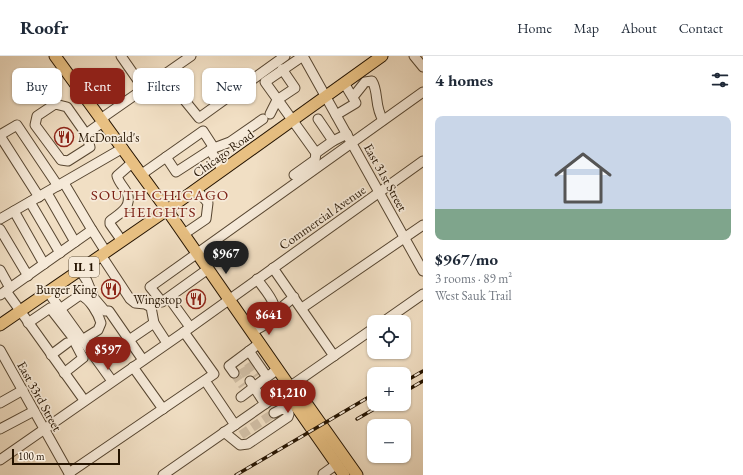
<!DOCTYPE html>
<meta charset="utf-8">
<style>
:root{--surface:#fff;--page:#f6f6f7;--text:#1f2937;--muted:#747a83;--line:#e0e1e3;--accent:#8f2418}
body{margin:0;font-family:"EB Garamond",serif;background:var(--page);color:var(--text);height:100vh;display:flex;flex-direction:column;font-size:15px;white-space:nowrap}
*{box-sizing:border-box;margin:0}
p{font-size:13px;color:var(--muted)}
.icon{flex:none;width:22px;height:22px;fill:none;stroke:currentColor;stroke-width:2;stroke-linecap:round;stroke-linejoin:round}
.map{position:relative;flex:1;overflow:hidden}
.side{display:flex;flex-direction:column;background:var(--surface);width:320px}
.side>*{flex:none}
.hud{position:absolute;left:12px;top:12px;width:351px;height:36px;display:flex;gap:8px}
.controls{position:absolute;left:367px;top:259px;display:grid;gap:8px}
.controls a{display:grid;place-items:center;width:44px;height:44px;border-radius:8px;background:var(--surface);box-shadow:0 1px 3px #0004;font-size:20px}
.scale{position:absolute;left:12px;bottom:10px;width:108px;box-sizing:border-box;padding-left:4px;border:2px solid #241300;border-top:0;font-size:11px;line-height:14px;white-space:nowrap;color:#241300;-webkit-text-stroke:3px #f6ead9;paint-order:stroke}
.price{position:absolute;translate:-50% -34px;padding:0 9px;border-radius:14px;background:var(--accent);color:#fff;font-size:13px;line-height:26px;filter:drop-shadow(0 1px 2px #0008)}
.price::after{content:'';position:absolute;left:50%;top:24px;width:12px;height:9px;margin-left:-6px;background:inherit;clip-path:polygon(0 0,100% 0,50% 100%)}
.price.current{background:#222;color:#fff}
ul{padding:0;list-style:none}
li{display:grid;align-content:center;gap:8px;height:212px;padding:0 12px}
li span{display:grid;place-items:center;height:124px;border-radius:8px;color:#555}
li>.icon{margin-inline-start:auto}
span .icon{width:72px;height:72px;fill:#fffc;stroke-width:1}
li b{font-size:17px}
h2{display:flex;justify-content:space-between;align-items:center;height:48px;padding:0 12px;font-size:17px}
.chip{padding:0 14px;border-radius:8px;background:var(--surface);box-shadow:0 1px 3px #0004;font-size:14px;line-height:36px}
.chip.current{background:var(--accent);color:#fff}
header{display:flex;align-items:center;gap:24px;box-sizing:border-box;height:56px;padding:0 20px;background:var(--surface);border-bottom:1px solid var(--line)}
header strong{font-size:19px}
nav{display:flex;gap:22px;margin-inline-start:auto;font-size:14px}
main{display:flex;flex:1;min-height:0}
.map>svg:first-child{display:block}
</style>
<header>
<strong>Roofr</strong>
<nav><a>Home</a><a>Map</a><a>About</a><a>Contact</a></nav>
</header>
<main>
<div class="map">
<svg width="423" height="419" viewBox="0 0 423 419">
<rect width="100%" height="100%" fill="#f1dfc4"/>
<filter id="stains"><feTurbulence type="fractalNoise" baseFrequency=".005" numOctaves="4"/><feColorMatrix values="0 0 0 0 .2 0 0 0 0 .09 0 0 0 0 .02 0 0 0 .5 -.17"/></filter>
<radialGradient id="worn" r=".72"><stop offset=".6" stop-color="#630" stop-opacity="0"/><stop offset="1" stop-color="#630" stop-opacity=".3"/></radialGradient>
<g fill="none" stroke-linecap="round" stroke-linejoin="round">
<g stroke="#d2c0a7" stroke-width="9" stroke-dasharray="9 4.5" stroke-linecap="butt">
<path d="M248,307L257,320"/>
<path d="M242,312L250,325"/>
<path d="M234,317L243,330"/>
<path d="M241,379L274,357"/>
</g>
<defs>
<g id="minor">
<path d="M121,0L144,33"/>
<path d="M303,0L423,215"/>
<path d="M303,0L265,26L316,97L333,85L347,78"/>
<path d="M414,0L423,11"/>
<path d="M164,19L199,62L285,0"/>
<path d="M353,41L365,26L372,25C379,36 374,50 383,64"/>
<path d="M270,58L277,44L295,32L282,13"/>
<path d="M336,59L356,47L344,27"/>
<path d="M102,62L191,0"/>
<path d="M318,63L333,85"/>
<path d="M86,78L67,51L55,48L37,60L35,69L61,104L68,105L90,91L86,78L104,65"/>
<path d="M0,79L17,69L58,130"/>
<path d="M0,80L39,141"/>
<path d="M214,92L230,86L263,63"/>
<path d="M166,101L176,116L210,94"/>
<path d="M142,118L203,75L214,92L210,94L223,114"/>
<path d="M294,119L315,104L316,97"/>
<path d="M64,127L92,174"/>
<path d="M47,137L75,186"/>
<path d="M30,146L60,197"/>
<path d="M14,155L44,208"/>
<path d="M0,163L123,92"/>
<path d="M0,173L28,220"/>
<path d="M184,178L206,163L208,147L196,133"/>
<path d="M122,185L110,168V165C119,158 133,151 127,137C124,131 119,127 117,120L133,106"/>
<path d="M101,199L130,243L135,247L145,248L151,251L154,267"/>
<path d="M273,212L334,300"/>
<path d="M208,213L162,246L150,231L423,36"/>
<path d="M0,214L10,232"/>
<path d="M80,214L87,225L94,242L105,255H109L143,304"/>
<path d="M6,235L84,344"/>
<path d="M48,236L112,325"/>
<path d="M0,239L92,174L106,196"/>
<path d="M169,242L190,271"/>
<path d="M302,252L423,169"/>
<path d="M60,253L80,239C90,243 98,257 101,267L98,274L82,284"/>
<path d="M276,256L294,241"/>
<path d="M383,266L423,238"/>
<path d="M28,267L50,252L71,279L83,302L64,317"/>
<path d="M252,276C257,273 264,270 268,266C285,253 265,235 257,223"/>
<path d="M129,284L154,267L167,287"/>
<path d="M0,294L70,419"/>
<path d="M249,295L267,321L278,313"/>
<path d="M51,299L67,287"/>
<path d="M133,311L163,353"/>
<path d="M234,317L229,310L260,287"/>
<path d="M250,325L265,348"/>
<path d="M208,329L235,369"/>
<path d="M241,341L267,321"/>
<path d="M0,347L23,334"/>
<path d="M0,373L34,355"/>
<path d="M224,376L240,389L248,388L288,361L289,358L288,355L282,353L274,357"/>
<path d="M0,404L184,276L423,105"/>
<path d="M69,417L214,318L184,276"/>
<path d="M163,419L374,272"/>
<path d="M324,419L323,418L337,408"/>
</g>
<g id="major">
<path d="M55,0L167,154L290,331L299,337L357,419"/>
<path d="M0,269L167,154L382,0"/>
<path d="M290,331L291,343L344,419"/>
</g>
</defs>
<use href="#minor" stroke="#574631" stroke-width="11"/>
<use href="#major" stroke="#241300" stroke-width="13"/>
<use href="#minor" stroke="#f6ead9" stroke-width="9"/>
<use href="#major" stroke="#e8c082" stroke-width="11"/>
<defs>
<g id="rail">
<path d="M404,326L423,315"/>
<path d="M404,336L423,325"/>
<path d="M357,363L383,348"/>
<path d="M236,419L374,338"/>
</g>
</defs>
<use href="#rail" stroke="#241300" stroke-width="3.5"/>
<use href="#rail" stroke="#f6ead9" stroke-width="2" stroke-dasharray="6" stroke-linecap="butt"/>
</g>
<defs>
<symbol id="restaurant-ring" viewBox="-11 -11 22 22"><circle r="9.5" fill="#f6ead9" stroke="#8f2418" stroke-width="1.5"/><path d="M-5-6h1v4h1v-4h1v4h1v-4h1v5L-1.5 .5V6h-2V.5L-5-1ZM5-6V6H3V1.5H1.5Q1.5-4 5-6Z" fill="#8f2418"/></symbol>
</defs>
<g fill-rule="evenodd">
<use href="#restaurant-ring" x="53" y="70" width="22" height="22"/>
<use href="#restaurant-ring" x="100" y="222" width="22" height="22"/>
<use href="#restaurant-ring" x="185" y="232" width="22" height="22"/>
</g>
<g text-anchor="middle" stroke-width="3.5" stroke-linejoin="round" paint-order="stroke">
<rect fill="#f6ead9" stroke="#635441" stroke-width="1" x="69" y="201" width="30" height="20" rx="3"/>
<g font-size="12" font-weight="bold" fill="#241300">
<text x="84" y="215">IL 1</text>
</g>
<g font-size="13" fill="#241300" stroke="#f6ead9" text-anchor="end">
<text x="78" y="86" text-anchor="start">McDonald's</text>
<text x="97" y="238">Burger King</text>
<text x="182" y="248">Wingstop</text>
</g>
<g font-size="13" fill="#241300" stroke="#f6ead9">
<text transform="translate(223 97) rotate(-36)" y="5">Chicago Road</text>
<text transform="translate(386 121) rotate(61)" y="5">East 31st Street</text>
<text transform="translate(322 161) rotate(-35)" y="5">Commercial Avenue</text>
<text transform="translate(40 340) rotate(61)" y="5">East 33rd Street</text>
</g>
<g font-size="15" letter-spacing="1" fill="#7a1f14" stroke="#f6ead9">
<text x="160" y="144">SOUTH CHICAGO<tspan x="160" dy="17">HEIGHTS</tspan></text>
</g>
</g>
<rect width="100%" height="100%" filter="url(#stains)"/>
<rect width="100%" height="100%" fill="url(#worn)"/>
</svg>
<div class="controls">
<a><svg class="icon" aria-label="locate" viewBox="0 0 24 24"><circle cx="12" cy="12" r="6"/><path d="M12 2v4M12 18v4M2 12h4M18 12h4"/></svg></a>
<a>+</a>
<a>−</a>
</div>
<div class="scale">100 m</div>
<b class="price current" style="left:226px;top:219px">$967</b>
<b class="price" style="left:269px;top:280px">$641</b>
<b class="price" style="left:108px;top:315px">$597</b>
<b class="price" style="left:288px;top:358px">$1,210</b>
<div class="hud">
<a class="chip">Buy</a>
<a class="chip current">Rent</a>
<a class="chip">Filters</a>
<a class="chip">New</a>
</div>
</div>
<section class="side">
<h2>4 homes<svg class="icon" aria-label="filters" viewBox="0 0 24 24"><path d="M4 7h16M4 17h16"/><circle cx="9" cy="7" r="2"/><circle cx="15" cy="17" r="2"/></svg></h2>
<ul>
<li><span style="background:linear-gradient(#c9d6e8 75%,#7fa58c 0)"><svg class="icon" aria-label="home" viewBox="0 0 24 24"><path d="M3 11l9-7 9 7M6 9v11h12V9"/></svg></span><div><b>$967/mo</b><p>3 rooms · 89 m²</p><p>West Sauk Trail</p></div></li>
</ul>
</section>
</main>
